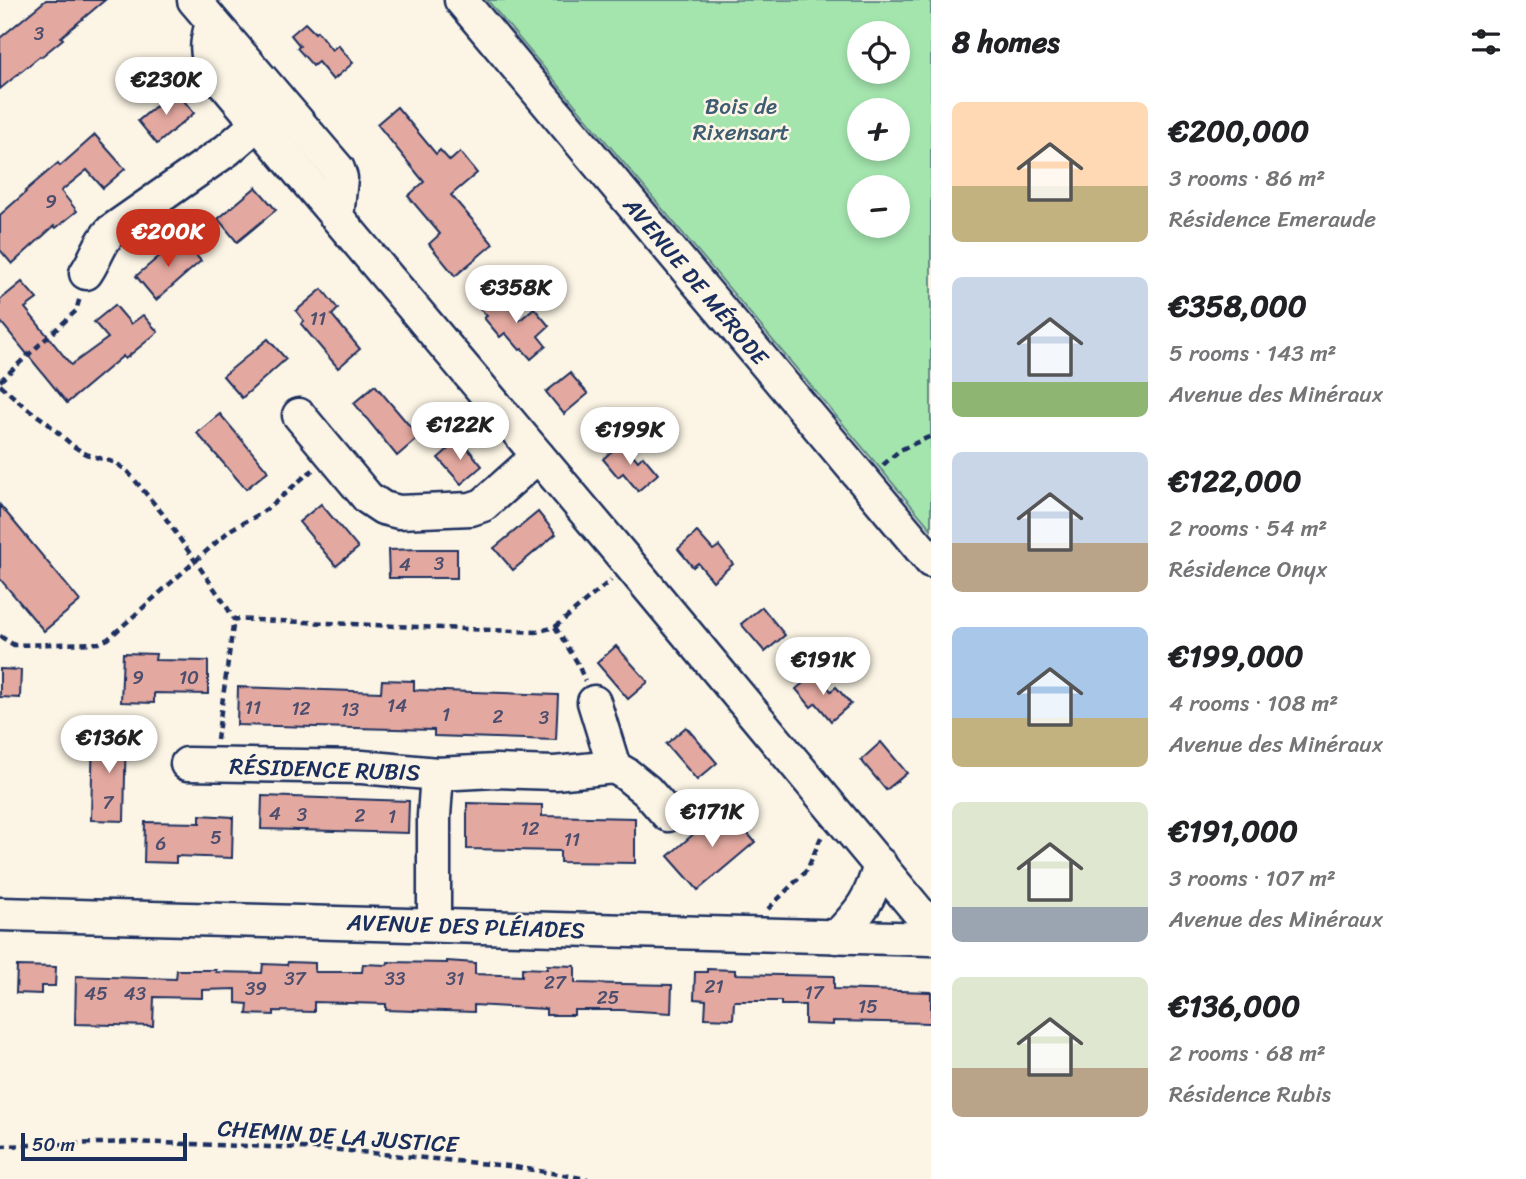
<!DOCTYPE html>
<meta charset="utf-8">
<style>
:root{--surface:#fff;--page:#f2f2f2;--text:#202124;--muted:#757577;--accent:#c8321e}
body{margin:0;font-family:Sriracha,sans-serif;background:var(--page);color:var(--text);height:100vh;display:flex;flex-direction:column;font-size:26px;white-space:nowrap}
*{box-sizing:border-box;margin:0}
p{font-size:23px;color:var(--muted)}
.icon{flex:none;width:38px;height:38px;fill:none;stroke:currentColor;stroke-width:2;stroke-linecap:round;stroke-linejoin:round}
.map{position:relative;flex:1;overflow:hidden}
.drawer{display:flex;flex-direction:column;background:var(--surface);width:595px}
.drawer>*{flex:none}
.tools{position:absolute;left:847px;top:21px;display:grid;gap:14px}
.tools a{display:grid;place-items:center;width:63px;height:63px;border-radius:50%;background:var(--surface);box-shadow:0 4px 10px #0003;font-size:35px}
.scale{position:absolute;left:21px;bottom:18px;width:166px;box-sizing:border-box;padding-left:7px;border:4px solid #1b2f5e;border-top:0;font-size:19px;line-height:24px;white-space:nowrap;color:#1b2f5e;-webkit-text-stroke:5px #fcf5e5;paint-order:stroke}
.price{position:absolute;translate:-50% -60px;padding:0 16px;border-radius:24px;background:#fff;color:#222;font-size:23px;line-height:46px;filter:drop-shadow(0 2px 4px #0008)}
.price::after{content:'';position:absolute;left:50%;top:42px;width:21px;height:16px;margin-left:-10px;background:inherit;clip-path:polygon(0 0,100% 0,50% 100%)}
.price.current{background:var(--accent);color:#fff}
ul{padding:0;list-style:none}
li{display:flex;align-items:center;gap:21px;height:175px;padding:0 21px}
li span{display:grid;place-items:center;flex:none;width:196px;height:140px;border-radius:10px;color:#555}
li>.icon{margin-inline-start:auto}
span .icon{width:84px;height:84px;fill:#fffc;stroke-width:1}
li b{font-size:30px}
h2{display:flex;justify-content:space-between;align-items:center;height:84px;padding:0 21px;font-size:30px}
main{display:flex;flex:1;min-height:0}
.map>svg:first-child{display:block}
</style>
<main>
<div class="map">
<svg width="931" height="1179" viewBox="0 0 931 1179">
<rect width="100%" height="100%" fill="#fcf5e5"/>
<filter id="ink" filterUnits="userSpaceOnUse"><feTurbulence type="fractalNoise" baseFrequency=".0143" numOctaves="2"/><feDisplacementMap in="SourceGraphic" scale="14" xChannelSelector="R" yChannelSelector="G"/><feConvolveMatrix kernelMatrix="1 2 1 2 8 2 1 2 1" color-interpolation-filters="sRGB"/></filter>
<g filter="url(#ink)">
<path fill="#a4e5ae" stroke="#608a86" stroke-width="2" fill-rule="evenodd" d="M487,0H931V529ZM859,33H898V72H859ZM859,110H898V149H859ZM859,187H898V226H859Z"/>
<g fill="#e3a9a0" stroke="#1b2f5e" stroke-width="2">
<path d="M46,0H105L61,37L63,39L41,57L40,56L0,89V38Z"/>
<path d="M305,23L315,33L317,31L332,50L338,45L353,63L333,80L318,62L313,66L297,48L300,46L291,35Z"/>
<path d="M175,90L194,113L157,144L138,121Z"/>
<path d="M397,107L436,154L440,150L450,161L460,152L477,173L451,195L493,244L455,276L429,244L440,234L408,196L424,182L377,124Z"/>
<path d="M95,135L125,169L103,188L87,170L61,191L77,211L56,228L54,226L12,264L0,250V215L26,192L25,191L58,163L60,166Z"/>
<path d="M256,187L276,210L237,242L218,219Z"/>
<path d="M181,238L201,261L156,300L136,276Z"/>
<path d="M22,282L37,299L25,308L71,365L108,338L94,322L115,305L131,324L143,315L158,332L125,359L123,356L67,403L0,321V300Z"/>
<path d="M322,289L338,309L332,315L360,349L338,368L301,324L304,321L296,311Z"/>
<path d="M493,293L502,304L504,302L520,320L534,308L549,326L538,336L546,346L531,359L522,349L520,350L505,333L500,337L484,318L487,316L478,306Z"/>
<path d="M268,339L286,359L242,398L223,376Z"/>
<path d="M570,373L588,394L564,414L546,392Z"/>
<path d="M375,385L419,437L397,456L354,403Z"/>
<path d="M220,414L268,471L246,489L197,433Z"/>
<path d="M460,439L482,466L461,484L438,458Z"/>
<path d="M622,442L638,461L643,456L658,474L638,491L623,473L618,477L603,459Z"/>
<path d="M321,504L358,548L336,566L299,522Z"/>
<path d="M0,505L80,601L44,631L0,579Z"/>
<path d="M538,512L556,534L513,570L494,548Z"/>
<path d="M697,532L713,550L719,546L733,564L713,581L698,563L693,567L678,549Z"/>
<path d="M421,549H457V578H389L388,550Z"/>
<path d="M762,607L785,635L765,652L741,624Z"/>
<path d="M616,646L648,682L628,699L597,663Z"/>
<path d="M123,653L156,654L155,660L208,661V694L154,693V703L121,702Z"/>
<path d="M0,669L21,670L20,698L0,697Z"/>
<path d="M816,672L831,691L836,687L851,704L831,721L816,703L811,707L796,689Z"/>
<path d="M382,680L414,681V690L558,695L556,740L434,736V730L237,725L238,687L381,692Z"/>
<path d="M686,727L717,763L697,780L666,744Z"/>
<path d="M93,728L126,729L124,821L91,820Z"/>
<path d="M881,742L907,773L886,790L861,760Z"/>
<path d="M262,796L409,801L408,833L261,829Z"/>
<path d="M467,803L542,805V816L635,818V863L560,862V851L467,849Z"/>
<path d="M725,807L755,842L698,890L668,856Z"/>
<path d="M200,815L233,817L232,858L176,856V863L144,862L145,822L200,823Z"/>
<path d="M447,961L475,963V974L522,976V968L547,969V965L575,966V983L672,985L671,1013L621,1010H574V1015H546V1009L474,1005V1012L414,1010V1011L386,1010V1004L314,1002V1012L274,1011V1015L247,1014L248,1004L236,1003V989L202,990V998L154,997L153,1026L75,1024L76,976L176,979L177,970H216V972L262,973L263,964L287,965L288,962L315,963V972H362L363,964L387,965L388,962L447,963Z"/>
<path d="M17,966L56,967L55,986H41V994L16,993Z"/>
<path d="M707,969L735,970V974L834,976V989L931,992V1023L833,1021V1025L805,1024V1005H781V1001H734L733,1019L705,1018L706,1000L694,999L695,972H707Z"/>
</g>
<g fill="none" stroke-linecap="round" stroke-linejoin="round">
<defs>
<g id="minor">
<path d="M194,0L338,169L341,178L337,217"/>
<path d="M461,0L931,561"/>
<path d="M212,22C207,42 204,50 213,70L630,565L931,927"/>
<path d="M86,273C96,259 99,243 111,231L227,150L258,123"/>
<path d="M299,415L368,498L383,508L399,512L471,509L483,505L538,456"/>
<path d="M594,702L614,767"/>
<path d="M187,764L362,767L437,774L495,771L555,773L614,767L626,774L647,791L668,815"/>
<path d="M0,914L931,939"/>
<path d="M434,925V816L437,774"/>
<path d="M836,937C861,912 871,899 880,864"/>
</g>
</defs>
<use href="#minor" stroke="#1b2f5e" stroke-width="37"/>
<g stroke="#1b2f5e" stroke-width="4.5" stroke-dasharray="7 5" stroke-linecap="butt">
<path d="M0,381L76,311L80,297"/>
<path d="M0,385L24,406L45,421L73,446L86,454L116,463L128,472L162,513L225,604L234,619L536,632L555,627L611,580"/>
<path d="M883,465L900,450L931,436"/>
<path d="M555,627L577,662L585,681"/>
<path d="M0,636L14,645L99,643L108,639L229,531C240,523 253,519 264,511C281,499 295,483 313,470"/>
<path d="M217,740L234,619"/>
<path d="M768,909L807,870L822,835"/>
<path d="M0,1146L133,1142L329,1149L509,1166L588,1179"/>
</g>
<use href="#minor" stroke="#fcf5e5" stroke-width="32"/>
</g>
</g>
<g text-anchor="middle" stroke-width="5" stroke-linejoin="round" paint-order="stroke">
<g font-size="19" fill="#4d4e6e">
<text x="39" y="40">3</text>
<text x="51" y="208">9</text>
<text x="318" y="325">11</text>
<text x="439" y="570">3</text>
<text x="405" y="571">4</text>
<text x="138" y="684">9</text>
<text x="189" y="684">10</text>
<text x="397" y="712">14</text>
<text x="253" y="714">11</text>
<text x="301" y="715">12</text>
<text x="350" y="716">13</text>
<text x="446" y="721">1</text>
<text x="498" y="723">2</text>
<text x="544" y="724">3</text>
<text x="108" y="809">7</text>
<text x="275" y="820">4</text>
<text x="302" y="821">3</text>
<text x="360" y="822">2</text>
<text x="392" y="823">1</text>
<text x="530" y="835">12</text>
<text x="216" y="844">5</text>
<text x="572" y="846">11</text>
<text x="161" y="850">6</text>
<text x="295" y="985">37</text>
<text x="395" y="985">33</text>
<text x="455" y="985">31</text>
<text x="555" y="989">27</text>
<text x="714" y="993">21</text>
<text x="256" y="995">39</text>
<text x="814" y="999">17</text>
<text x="96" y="1000">45</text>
<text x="135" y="1000">43</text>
<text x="608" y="1004">25</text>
<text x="868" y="1013">15</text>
</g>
<g font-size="23" fill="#3d5c72" stroke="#fcf5e5">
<text x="741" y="114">Bois de<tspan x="741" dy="26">Rixensart</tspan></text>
</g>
<g font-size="23" fill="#1b2f5e" stroke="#fcf5e5">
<text transform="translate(696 281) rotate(50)" y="8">AVENUE DE MÉRODE</text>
<text transform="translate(325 769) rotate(2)" y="8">RÉSIDENCE RUBIS</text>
<text transform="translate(466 926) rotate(2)" y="8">AVENUE DES PLÉIADES</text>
<text transform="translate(338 1136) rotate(4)" y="8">CHEMIN DE LA JUSTICE</text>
</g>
</g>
</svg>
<div class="tools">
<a><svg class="icon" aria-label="locate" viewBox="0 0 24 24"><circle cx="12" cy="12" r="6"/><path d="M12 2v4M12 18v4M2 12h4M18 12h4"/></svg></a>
<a>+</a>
<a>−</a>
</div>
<div class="scale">50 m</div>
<b class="price" style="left:166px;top:117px">€230K</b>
<b class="price current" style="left:168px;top:269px">€200K</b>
<b class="price" style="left:516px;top:325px">€358K</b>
<b class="price" style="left:460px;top:462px">€122K</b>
<b class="price" style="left:630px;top:467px">€199K</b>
<b class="price" style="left:823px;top:697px">€191K</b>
<b class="price" style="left:109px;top:775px">€136K</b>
<b class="price" style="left:712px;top:849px">€171K</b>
</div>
<section class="drawer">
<h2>8 homes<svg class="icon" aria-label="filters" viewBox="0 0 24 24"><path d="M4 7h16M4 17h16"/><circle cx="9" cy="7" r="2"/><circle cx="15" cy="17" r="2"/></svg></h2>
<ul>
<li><span style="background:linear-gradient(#ffd9b3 60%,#c2b280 0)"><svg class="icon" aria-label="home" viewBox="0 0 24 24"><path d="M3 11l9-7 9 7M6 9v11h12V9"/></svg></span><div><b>€200,000</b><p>3 rooms · 86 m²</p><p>Résidence Emeraude</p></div></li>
<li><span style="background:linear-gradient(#c9d6e8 75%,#8fb573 0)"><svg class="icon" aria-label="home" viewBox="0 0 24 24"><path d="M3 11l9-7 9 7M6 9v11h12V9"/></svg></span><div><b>€358,000</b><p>5 rooms · 143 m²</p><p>Avenue des Minéraux</p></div></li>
<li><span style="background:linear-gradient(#c9d6e8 65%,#b9a48a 0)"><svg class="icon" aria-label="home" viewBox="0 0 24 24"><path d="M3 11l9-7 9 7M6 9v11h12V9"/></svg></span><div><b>€122,000</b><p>2 rooms · 54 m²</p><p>Résidence Onyx</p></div></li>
<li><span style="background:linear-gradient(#a9c7e8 65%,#c2b280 0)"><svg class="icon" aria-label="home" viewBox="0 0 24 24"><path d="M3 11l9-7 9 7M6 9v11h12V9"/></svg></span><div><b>€199,000</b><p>4 rooms · 108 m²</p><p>Avenue des Minéraux</p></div></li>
<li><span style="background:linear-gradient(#dfe7d0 75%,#9aa5b1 0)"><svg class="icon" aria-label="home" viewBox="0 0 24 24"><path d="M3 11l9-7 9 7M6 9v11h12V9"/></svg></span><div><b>€191,000</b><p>3 rooms · 107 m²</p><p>Avenue des Minéraux</p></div></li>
<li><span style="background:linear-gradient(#dfe7d0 65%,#b9a48a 0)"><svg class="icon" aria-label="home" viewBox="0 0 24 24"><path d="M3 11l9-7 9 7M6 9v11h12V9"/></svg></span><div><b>€136,000</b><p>2 rooms · 68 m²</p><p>Résidence Rubis</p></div></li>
</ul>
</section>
</main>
